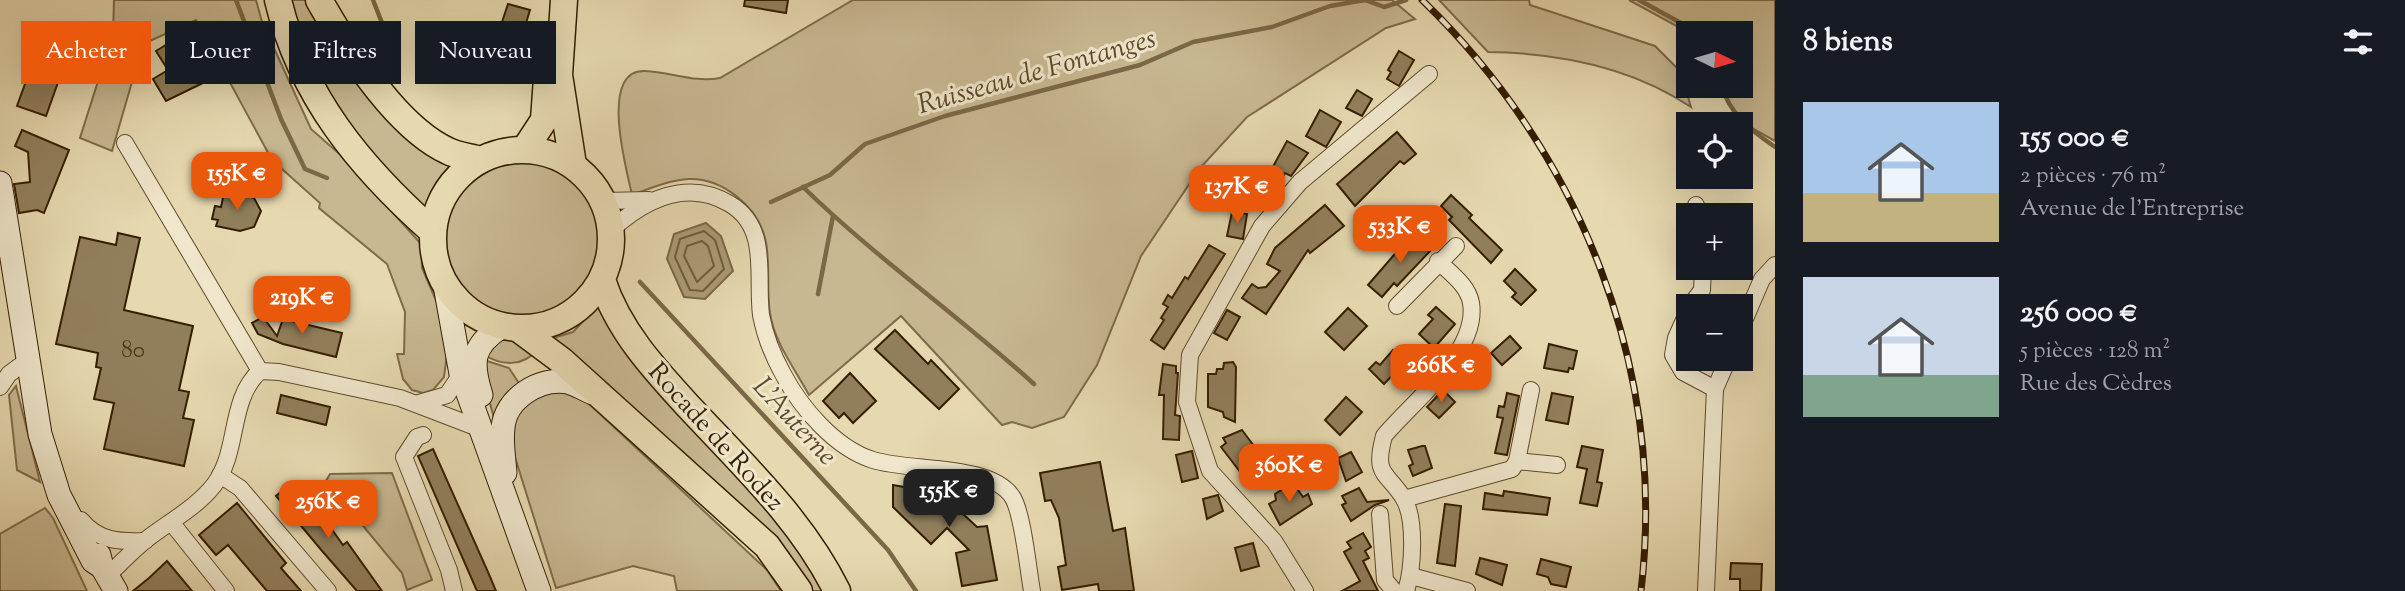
<!DOCTYPE html>
<html lang="fr">
<meta charset="utf-8">
<style>
:root{--surface:#171b24;--page:#242831;--text:#f1f3f6;--muted:#9ea1a6;--accent:#ea580c}
body{margin:0;font-family:"Sorts Mill Goudy",serif;background:var(--page);color:var(--text);height:100vh;display:flex;flex-direction:column;font-size:26px;white-space:nowrap}
*{box-sizing:border-box;margin:0}
p{font-size:23px;color:var(--muted)}
.icon{flex:none;width:38px;height:38px;fill:none;stroke:currentColor;stroke-width:2;stroke-linecap:round;stroke-linejoin:round}
.map{position:relative;flex:1;overflow:hidden}
.drawer{display:flex;flex-direction:column;background:var(--surface);width:630px}
.drawer>*{flex:none}
.hud{position:absolute;left:21px;top:21px;width:665px;height:63px;display:flex;gap:14px}
.needle{width:46px;rotate:95deg}
.tools{position:absolute;left:1676px;top:21px;display:grid;gap:14px}
.tools a{display:grid;place-items:center;width:77px;height:77px;border-radius:0px;background:var(--surface);box-shadow:0 7px 28px #0002;font-size:35px}
.price{position:absolute;translate:-50% -60px;padding:0 16px;border-radius:14px;background:var(--accent);color:#fff;font-size:23px;line-height:46px;filter:drop-shadow(0 2px 4px #0008)}
.price::after{content:'';position:absolute;left:50%;top:42px;width:21px;height:16px;margin-left:-10px;background:inherit;clip-path:polygon(0 0,100% 0,50% 100%)}
.price.selected{background:#222;color:#fff}
ul{padding:0;list-style:none}
li{display:flex;align-items:center;gap:21px;height:175px;padding:0 28px}
li span{display:grid;place-items:center;flex:none;width:196px;height:140px;border-radius:0px;color:#555}
li>.icon{margin-inline-start:auto}
span .icon{width:84px;height:84px;fill:#fffc;stroke-width:1}
li b{font-size:30px}
h2{display:flex;justify-content:space-between;align-items:center;height:84px;padding:0 28px;font-size:30px}
.chip{padding:0 24px;border-radius:0px;background:var(--surface);box-shadow:0 7px 28px #0002;font-size:24px;line-height:63px}
.chip.selected{background:var(--accent);color:#fff}
main{display:flex;flex:1;min-height:0}
.map>svg:first-child{display:block}
</style>
<main>
<div class="map">
<svg width="1775" height="591" viewBox="0 0 1775 591">
<rect width="100%" height="100%" fill="#e6d8af"/>
<filter id="stains"><feTurbulence type="fractalNoise" baseFrequency=".00286" numOctaves="4"/><feColorMatrix values="0 0 0 0 .2 0 0 0 0 .09 0 0 0 0 .02 0 0 0 .5 -.17"/></filter>
<radialGradient id="worn" r=".72"><stop offset=".6" stop-color="#630" stop-opacity="0"/><stop offset="1" stop-color="#630" stop-opacity=".3"/></radialGradient>
<g fill="#c8b891" stroke="#7e6b48" stroke-width="2">
<path d="M114,0H256L262,22L311,129L344,158L421,244L422,268L438,305L447,354L444,377L433,390L423,393L412,390L403,379L397,354H404L405,312L387,264L319,208L320,203L272,160L196,20L143,44L112,151L80,138L113,34Z"/>
<path d="M289,0H312L455,164L441,179L425,209C359,158 314,78 289,0Z"/>
<path d="M853,0H1392L1415,19L1386,28L1247,117L1200,168L1141,256L1097,365L1064,417L1032,428L1012,422L1002,425L901,316L809,395C795,369 774,342 770,313C766,289 771,261 765,238C757,206 722,178 689,179C669,180 651,188 632,195C627,171 598,69 645,71C671,72 695,83 720,78Z"/>
<path d="M1439,0H1529L1530,5L1655,46L1680,71L1691,107C1631,67 1560,53 1488,52Z"/>
<path d="M1629,0H1775V141L1738,120L1719,86H1741V33H1689V36L1684,30Z"/>
<circle cx="521" cy="241" r="81"/>
<path d="M600,303L767,504L827,591H813L789,557L550,339L573,332Z"/>
<path d="M507,339L537,350C523,367 501,366 483,354L498,341Z"/>
<path d="M484,360L509,368L522,388L494,418L481,370Z"/>
<path d="M16,386L40,482L17,470L9,395Z"/>
<path d="M554,391L570,392L585,400L767,570L781,591H677L674,576L633,566L556,588L508,435C519,407 525,399 554,391Z"/>
<path d="M392,473L432,580L407,590L402,573L326,481L330,474Z"/>
<path d="M45,508L53,518L87,591H0V534Z"/>
</g>
<g fill="#aa9974" stroke="#7b6846" stroke-width="2">
<circle cx="441" cy="69" r="14"/>
<path d="M706,223L721,236L733,271L705,299L684,297L667,259L674,234Z"/>
</g>
<g fill="none" stroke-linecap="round" stroke-linejoin="round">
<g stroke="#705c3a" stroke-width="2">
<path d="M704,231L715,240L724,269L703,291L690,290L675,257L680,239Z"/>
<path d="M702,241L708,246L714,266L697,282L684,256L687,246Z"/>
</g>
<g stroke="#7b6846" stroke-width="4.5">
<path d="M236,0L281,119L305,169L327,178"/>
<path d="M373,0L386,33"/>
<path d="M1639,0L1690,28L1693,33"/>
<path d="M1722,86C1729,114 1752,131 1775,147"/>
<path d="M803,187C875,257 959,316 1034,384"/>
<path d="M771,202L830,175L865,144L945,116L1140,65L1193,42L1272,27L1330,6L1365,0L1384,7L1406,0"/>
<path d="M640,282L888,550L916,591"/>
<path d="M818,294L833,216"/>
</g>
</g>
<g fill="#917f5b" stroke="#351e00" stroke-width="2">
<path d="M745,0H788L786,13L744,6Z"/>
<path d="M508,4L530,10L520,43L492,33L495,25L502,22Z"/>
<path d="M179,37L205,82L166,101L153,79L168,70L156,51Z"/>
<path d="M41,40L70,49L46,116L17,106Z"/>
<path d="M1399,51L1414,60L1399,86L1387,79L1391,72L1388,70Z"/>
<path d="M1357,90L1372,99L1362,116L1346,108Z"/>
<path d="M1320,110L1341,122L1326,147L1306,136Z"/>
<path d="M22,130L69,150L44,213L37,210L19,213L14,184L30,182L28,152L15,146Z"/>
<path d="M1397,132L1416,154L1404,164L1400,161L1355,206L1337,184Z"/>
<path d="M1287,141L1308,153L1291,176L1285,173L1262,210L1248,203L1261,181L1264,183Z"/>
<path d="M225,188L254,198L261,211L254,227L240,231L216,226L218,220L212,219L215,206L221,207Z"/>
<path d="M1451,195L1472,215L1469,218L1502,250L1491,263L1449,220L1452,217L1441,206Z"/>
<path d="M1325,205L1344,226L1310,253L1308,250L1266,314L1242,298L1252,284L1258,288L1266,287L1280,271L1267,264L1275,248Z"/>
<path d="M1232,212L1247,214L1243,239L1227,236Z"/>
<path d="M118,233L140,238L124,310L193,326L179,390L189,392L183,418L194,420L184,466L104,449L114,403L94,399L101,368L96,367L98,353L56,344L80,237L116,245Z"/>
<path d="M1413,233L1431,250L1397,286L1394,283L1382,297L1368,285Z"/>
<path d="M1209,245L1225,254L1164,349L1151,340L1164,320L1161,318L1168,307L1163,304L1168,295L1172,298L1185,277L1188,279Z"/>
<path d="M1515,269L1536,290L1521,305L1512,297L1516,293L1504,281Z"/>
<path d="M327,289L337,305L321,316L310,299Z"/>
<path d="M1436,307L1455,324L1434,348L1419,334L1433,319L1428,315Z"/>
<path d="M1348,308L1367,326L1344,350L1325,332Z"/>
<path d="M1227,310L1240,317L1227,340L1214,333Z"/>
<path d="M263,317L277,336L283,319L342,333L336,357L283,344L258,334L252,323Z"/>
<path d="M895,330L928,364L931,360L959,389L939,409L875,349Z"/>
<path d="M1510,336L1521,348L1502,365L1491,353Z"/>
<path d="M1549,344L1577,351L1573,369L1569,368L1568,372L1544,368Z"/>
<path d="M1393,350L1405,362L1384,384L1369,369L1376,362L1380,365Z"/>
<path d="M1233,362L1236,367L1235,422L1224,417L1223,412L1208,407V374H1216L1217,369H1223L1224,363Z"/>
<path d="M1163,364L1176,366V373H1178L1175,415L1180,416L1179,440L1163,439L1164,395H1159Z"/>
<path d="M850,373L876,401L853,423L844,413L839,418L823,401Z"/>
<path d="M1443,390L1455,402L1439,418L1427,407Z"/>
<path d="M1507,393L1519,396L1507,455L1495,453L1503,418L1497,417L1499,406L1504,407Z"/>
<path d="M1552,393L1573,397L1568,424L1546,420Z"/>
<path d="M281,395L330,407L326,425L277,413Z"/>
<path d="M1346,397L1362,412L1340,435L1325,420Z"/>
<path d="M1242,430L1269,466L1254,477L1250,473L1244,477L1221,447L1226,443L1223,438Z"/>
<path d="M1422,446H1425L1432,468L1413,476L1409,466L1413,464L1408,450Z"/>
<path d="M1582,446L1603,450L1597,482L1602,483L1597,506L1580,503L1587,469L1577,467Z"/>
<path d="M433,449L488,572L496,591H477L418,456Z"/>
<path d="M1192,451L1198,478L1182,482L1176,455Z"/>
<path d="M1351,452L1362,472L1346,481L1338,458Z"/>
<path d="M1100,462L1113,531L1125,528L1134,591H1099L1098,584L1062,590L1058,567L1066,565L1059,518L1051,500L1045,501L1040,473Z"/>
<path d="M1293,483L1303,497L1308,494L1312,504L1280,525L1269,504L1276,500L1275,494Z"/>
<path d="M291,484L304,499L308,496L343,545L347,542L382,591H357L323,552L276,496Z"/>
<path d="M893,485L960,497L968,507L962,513L977,527L987,526L997,580L962,586L956,553L969,550L947,528L931,544L893,507Z"/>
<path d="M1359,488L1367,502L1389,500L1375,505L1351,521L1342,505L1346,503L1342,496Z"/>
<path d="M1504,491L1550,498L1547,515L1483,509L1485,493L1503,496Z"/>
<path d="M1218,495L1223,511L1207,519L1203,499Z"/>
<path d="M237,503L286,563L281,568L301,591H267L228,545L216,555L199,535Z"/>
<path d="M1445,504L1461,506L1455,566L1437,563Z"/>
<path d="M1363,533L1371,547L1365,551L1369,558L1363,561L1378,591H1342L1360,581L1344,552L1351,548L1347,542Z"/>
<path d="M1253,543L1259,566L1241,571L1235,548Z"/>
<path d="M1480,558L1507,565L1502,585L1476,574Z"/>
<path d="M1541,559L1571,567L1566,587L1551,584L1548,577L1537,574Z"/>
<path d="M167,561L192,591H133L149,578Z"/>
<path d="M1731,563L1762,564L1761,591H1740V579H1730Z"/>
</g>
<g fill="none" stroke-linecap="round" stroke-linejoin="round">
<defs>
<g id="minor">
<path d="M125,143L260,371"/>
<path d="M603,201L649,200"/>
<path d="M1696,205L1699,215"/>
<path d="M611,230C644,200 687,178 730,204C770,228 756,276 761,315C765,336 773,356 783,374C801,408 835,448 873,460C910,472 992,463 1013,498C1023,515 1028,569 1032,591"/>
<path d="M1397,306L1456,246"/>
<path d="M1690,306L1702,290L1703,268"/>
<path d="M1689,309L1676,338L1673,355L1683,372L1715,389"/>
<path d="M1741,328L1762,279L1775,265"/>
<path d="M0,387L9,374L28,360"/>
<path d="M419,403L447,395L461,374"/>
<path d="M423,435L417,437L404,457L449,570L454,591"/>
<path d="M1517,461L1531,390"/>
<path d="M220,475L240,488L328,591"/>
<path d="M1404,499L1512,469L1517,461L1557,465"/>
<path d="M1380,514L1385,580L1394,591"/>
<path d="M81,520C98,541 119,542 145,541"/>
<path d="M171,522L226,591"/>
<path d="M107,576C120,564 133,550 147,539C169,522 197,507 214,485C240,451 228,400 260,371L279,372L400,398L481,429"/>
<path d="M1411,576L1467,591"/>
<path d="M1305,591L1274,541L1210,471L1187,402L1190,355L1262,226L1300,182L1429,74"/>
<path d="M1406,591C1413,569 1416,520 1404,499C1387,471 1373,477 1384,436C1412,402 1479,352 1471,303C1468,285 1450,273 1438,261"/>
<path d="M1706,591L1715,389L1728,359"/>
</g>
<g id="secondary">
<path d="M0,183L40,434L59,495L93,561L102,567"/>
<path d="M445,285L461,374L539,591"/>
<path d="M481,395C471,363 471,346 501,327"/>
<path d="M505,473C504,458 501,443 503,428C505,399 539,377 568,382C576,384 585,390 593,393"/>
<path d="M99,555L102,567L116,591"/>
</g>
<g id="primary">
<path d="M278,0C301,96 360,167 432,231"/>
<path d="M319,0C347,49 396,127 448,151C458,156 470,157 480,160"/>
<path d="M564,0L559,75L573,165"/>
<path d="M525,149L544,120L547,78"/>
<circle cx="522" cy="239" r="89"/>
<path d="M602,280C618,330 654,369 689,407C742,464 802,520 837,591"/>
<path d="M519,329L562,361L767,546L799,591"/>
</g>
</defs>
<use href="#minor" stroke="#614c2c" stroke-width="18"/>
<use href="#secondary" stroke="#351e00" stroke-width="25"/>
<use href="#primary" stroke="#351e00" stroke-width="29"/>
<use href="#minor" stroke="#efe6cb" stroke-width="16"/>
<use href="#secondary" stroke="#efe6cb" stroke-width="23"/>
<use href="#primary" stroke="#e6d8af" stroke-width="26"/>
<defs>
<path id="rail" d="M1422,0C1581,153 1667,370 1641,591"/>
</defs>
<use href="#rail" stroke="#351e00" stroke-width="7"/>
<use href="#rail" stroke="#efe6cb" stroke-width="4.5" stroke-dasharray="13" stroke-linecap="butt"/>
</g>
<g text-anchor="middle" stroke-width="6" stroke-linejoin="round" paint-order="stroke">
<g font-size="23" fill="#4c3617">
<text x="133" y="357">80</text>
</g>
<g font-size="26" fill="#351e00" stroke="#efe6cb">
<text transform="translate(717 436) rotate(48)" y="9">Rocade de Rodez</text>
</g>
<g font-size="28" font-style="italic" fill="#5e4929" stroke="#efe6cb">
<text transform="translate(1036 70) rotate(-16)" y="10">Ruisseau de Fontanges</text>
<text transform="translate(796 420) rotate(47)" y="10">L'Auterne</text>
</g>
</g>
<rect width="100%" height="100%" filter="url(#stains)"/>
<rect width="100%" height="100%" fill="url(#worn)"/>
</svg>
<div class="tools">
<a><svg class="needle" viewBox="-14 -14 28 28"><path d="M0-13l5 13h-10z" fill="#e53935"/><path d="M0 13l5-13h-10z" fill="#9ea1a6"/></svg></a>
<a><svg class="icon" aria-label="locate" viewBox="0 0 24 24"><circle cx="12" cy="12" r="6"/><path d="M12 2v4M12 18v4M2 12h4M18 12h4"/></svg></a>
<a>+</a>
<a>−</a>
</div>
<b class="price" style="left:237px;top:212px">155K €</b>
<b class="price" style="left:1237px;top:225px">137K €</b>
<b class="price" style="left:1400px;top:265px">533K €</b>
<b class="price" style="left:302px;top:336px">219K €</b>
<b class="price" style="left:1441px;top:404px">266K €</b>
<b class="price" style="left:1289px;top:504px">360K €</b>
<b class="price selected" style="left:949px;top:529px">155K €</b>
<b class="price" style="left:328px;top:540px">256K €</b>
<div class="hud">
<a class="chip selected">Acheter</a>
<a class="chip">Louer</a>
<a class="chip">Filtres</a>
<a class="chip">Nouveau</a>
</div>
</div>
<section class="drawer">
<h2>8 biens<svg class="icon" aria-label="filters" viewBox="0 0 24 24"><path d="M4 7h16M4 17h16"/><circle cx="9" cy="7" r="2"/><circle cx="15" cy="17" r="2"/></svg></h2>
<ul>
<li><span style="background:linear-gradient(#a9c7e8 65%,#c2b280 0)"><svg class="icon" aria-label="home" viewBox="0 0 24 24"><path d="M3 11l9-7 9 7M6 9v11h12V9"/></svg></span><div><b>155 000 €</b><p>2 pièces · 76 m²</p><p>Avenue de l'Entreprise</p></div></li>
<li><span style="background:linear-gradient(#c9d6e8 70%,#7fa58c 0)"><svg class="icon" aria-label="home" viewBox="0 0 24 24"><path d="M3 11l9-7 9 7M6 9v11h12V9"/></svg></span><div><b>256 000 €</b><p>5 pièces · 128 m²</p><p>Rue des Cèdres</p></div></li>
</ul>
</section>
</main>
